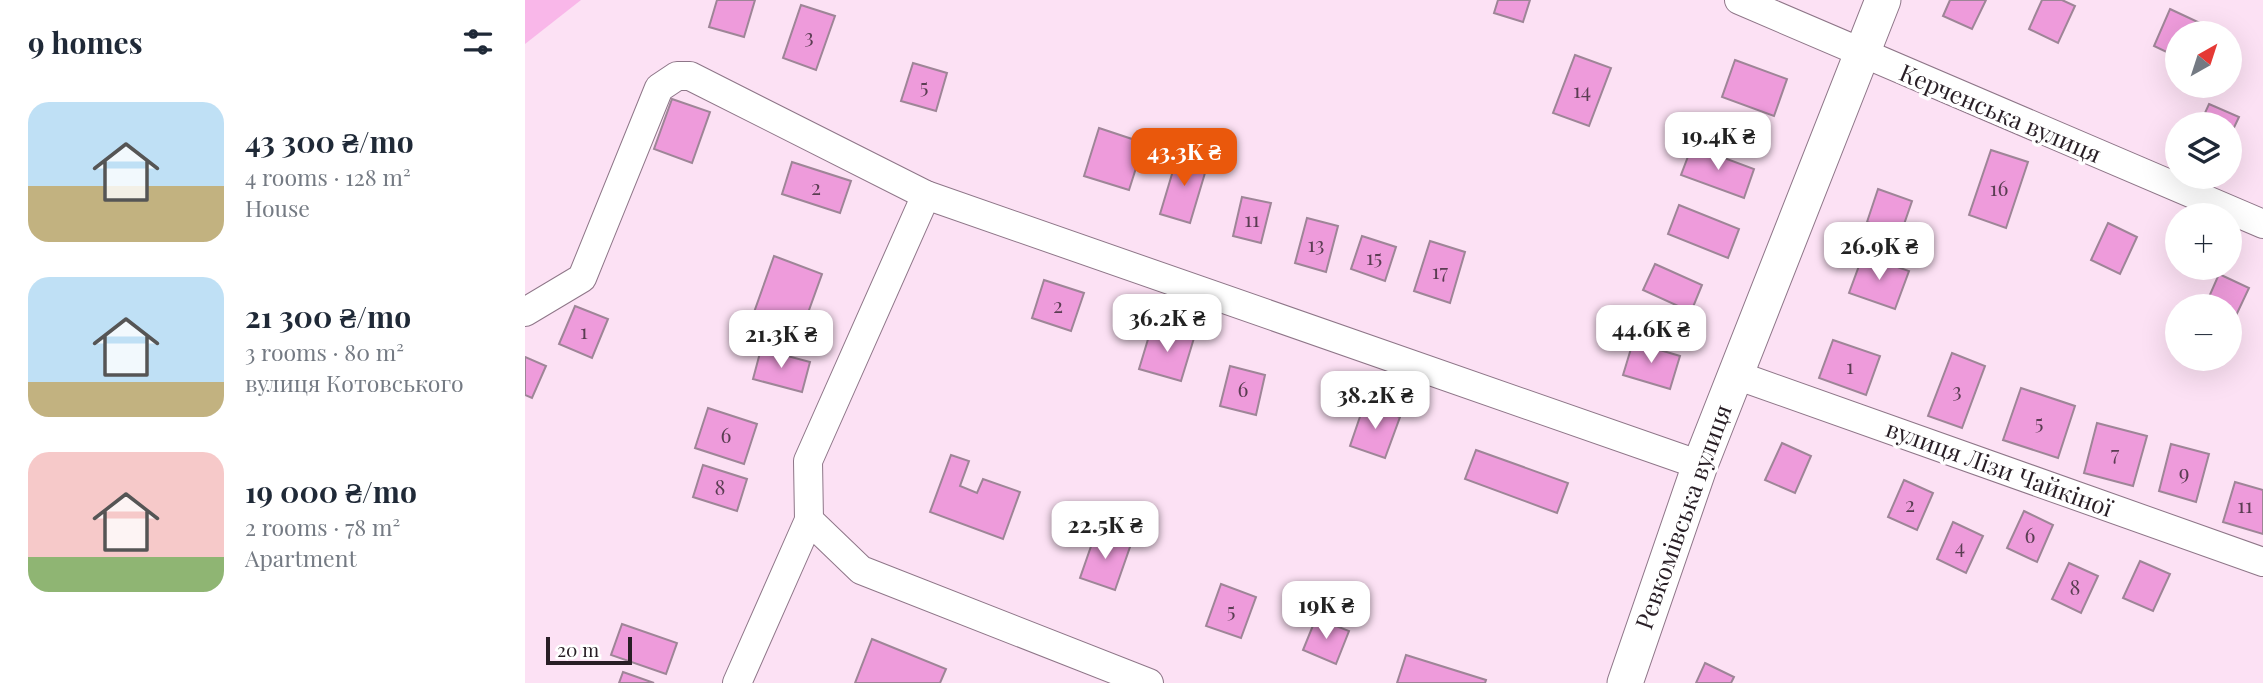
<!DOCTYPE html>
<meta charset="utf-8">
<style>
:root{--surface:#fff;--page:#f6f6f7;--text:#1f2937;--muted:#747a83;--accent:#ea580c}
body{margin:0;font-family:"Playfair Display",serif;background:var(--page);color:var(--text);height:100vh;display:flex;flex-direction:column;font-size:26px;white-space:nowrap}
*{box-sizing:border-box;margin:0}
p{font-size:23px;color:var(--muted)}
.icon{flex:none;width:38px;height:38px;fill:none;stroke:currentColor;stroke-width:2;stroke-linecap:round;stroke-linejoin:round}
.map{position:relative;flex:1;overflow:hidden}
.sheet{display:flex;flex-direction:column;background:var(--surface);width:525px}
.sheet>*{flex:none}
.needle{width:46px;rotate:39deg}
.buttons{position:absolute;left:1640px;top:21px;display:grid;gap:14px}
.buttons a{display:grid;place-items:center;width:77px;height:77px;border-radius:50%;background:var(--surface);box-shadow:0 7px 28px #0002;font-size:35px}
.scale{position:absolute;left:21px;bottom:18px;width:86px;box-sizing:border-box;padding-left:7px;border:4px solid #281e25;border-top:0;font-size:19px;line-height:24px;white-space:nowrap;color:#281e25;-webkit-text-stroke:5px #fff;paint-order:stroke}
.price{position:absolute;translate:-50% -60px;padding:0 16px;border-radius:14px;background:#fff;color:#222;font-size:23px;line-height:46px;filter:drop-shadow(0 2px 4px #0008)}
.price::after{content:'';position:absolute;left:50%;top:42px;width:21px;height:16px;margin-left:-10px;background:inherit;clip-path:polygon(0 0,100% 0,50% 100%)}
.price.current{background:var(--accent);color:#fff}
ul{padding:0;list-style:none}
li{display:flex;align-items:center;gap:21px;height:175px;padding:0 28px}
li span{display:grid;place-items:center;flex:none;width:196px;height:140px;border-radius:21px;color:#555}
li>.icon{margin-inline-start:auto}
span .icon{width:84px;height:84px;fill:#fffc;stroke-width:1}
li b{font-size:30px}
h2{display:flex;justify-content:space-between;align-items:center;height:84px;padding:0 28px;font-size:30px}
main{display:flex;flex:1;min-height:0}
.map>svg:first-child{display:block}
</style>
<main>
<section class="sheet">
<h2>9 homes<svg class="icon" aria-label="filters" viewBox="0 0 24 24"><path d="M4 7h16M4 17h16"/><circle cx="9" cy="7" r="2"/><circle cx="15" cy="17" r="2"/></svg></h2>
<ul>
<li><span style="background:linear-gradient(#bfe0f5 60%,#c2b280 0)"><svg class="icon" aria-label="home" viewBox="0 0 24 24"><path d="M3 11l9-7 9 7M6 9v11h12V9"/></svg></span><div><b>43 300 ₴/mo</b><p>4 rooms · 128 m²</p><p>House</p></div></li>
<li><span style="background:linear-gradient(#bfe0f5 75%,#c2b280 0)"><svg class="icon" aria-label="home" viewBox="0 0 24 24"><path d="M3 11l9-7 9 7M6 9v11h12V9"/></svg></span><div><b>21 300 ₴/mo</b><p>3 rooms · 80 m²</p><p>вулиця Котовського</p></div></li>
<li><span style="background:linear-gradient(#f6c9c9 75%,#8fb573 0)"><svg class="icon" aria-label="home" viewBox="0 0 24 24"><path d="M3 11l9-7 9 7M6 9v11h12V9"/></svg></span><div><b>19 000 ₴/mo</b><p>2 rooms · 78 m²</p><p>Apartment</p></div></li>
</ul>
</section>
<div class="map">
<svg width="1738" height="683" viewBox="0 0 1738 683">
<rect width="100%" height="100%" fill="#fce1f4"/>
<path fill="#f9b7e9" d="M0,0H56L0,44Z"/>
<g fill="#ee9bdb" stroke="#9e8597" stroke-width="2">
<path d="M192,0H230L219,37L184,27Z"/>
<path d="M973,0H1005L998,22L969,13Z"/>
<path d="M1425,0H1461L1447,29L1418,16Z"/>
<path d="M1517,0H1537L1550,6L1533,43L1504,29Z"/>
<path d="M276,5L310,16L291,70L258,58Z"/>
<path d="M1645,9L1675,23L1670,33H1652V57L1629,46Z"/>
<path d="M1050,55L1086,68L1064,126L1028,113Z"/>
<path d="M1210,60L1262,79L1249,116L1197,97Z"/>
<path d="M388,63L422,73L411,111L376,101Z"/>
<path d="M147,99L185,112L167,163L129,149Z"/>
<path d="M1684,104L1714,117L1704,138V124H1675Z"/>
<path d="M574,128L619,143L604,190L559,176Z"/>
<path d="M1167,146L1229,169L1219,198L1156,175Z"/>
<path d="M1466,150L1503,162L1481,228L1444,215Z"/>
<path d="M653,154L683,163L665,223L635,214Z"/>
<path d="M267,162L326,181L315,213L257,194Z"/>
<path d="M1353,189L1387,201L1376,233L1342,222Z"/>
<path d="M717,197L746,203L736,243L708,236Z"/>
<path d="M1154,205L1214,229L1203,258L1143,234Z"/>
<path d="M782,218L813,226L801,272L770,263Z"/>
<path d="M1583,223L1612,237L1595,274L1566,260Z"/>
<path d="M837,236L871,247L860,281L826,269Z"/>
<path d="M905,241L940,252L925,303L889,291Z"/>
<path d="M1338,255L1384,271L1370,309L1324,293Z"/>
<path d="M249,256L297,274L275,335L227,318Z"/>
<path d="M1130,264L1177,285L1166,312L1118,290Z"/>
<path d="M1694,274L1724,288L1707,324L1704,323V306H1680Z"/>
<path d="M519,280L559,293L546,331L507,318Z"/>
<path d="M50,306L83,319L67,358L34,344Z"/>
<path d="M627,326L669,338L656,381L614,369Z"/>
<path d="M1308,340L1355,356L1341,395L1294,378Z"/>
<path d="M1108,342L1155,356L1145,389L1098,375Z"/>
<path d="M236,349L285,362L277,392L228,379Z"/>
<path d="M1427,353L1460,366L1437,428L1403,416Z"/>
<path d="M0,357L21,366L7,398L0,395Z"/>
<path d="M705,366L740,375L731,415L695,406Z"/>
<path d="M1496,388L1550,406L1533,458L1478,440Z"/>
<path d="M839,405L875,417L860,458L825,446Z"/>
<path d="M183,408L232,424L219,464L170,448Z"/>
<path d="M1572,423L1622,436L1608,486L1559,473Z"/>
<path d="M1257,443L1286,456L1270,493L1240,480Z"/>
<path d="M1646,444L1684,454L1671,502L1634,491Z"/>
<path d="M951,450L1043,483L1032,513L940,479Z"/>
<path d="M426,455L444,461L435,486L452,493L458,479L495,492L478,539L405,512Z"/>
<path d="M178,465L222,479L212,511L168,497Z"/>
<path d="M1379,480L1408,493L1392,530L1363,517Z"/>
<path d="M1710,482L1738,490V534L1698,522Z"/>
<path d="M1499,511L1528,525L1512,562L1482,548Z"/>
<path d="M1428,522L1458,536L1441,573L1412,559Z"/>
<path d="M571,532L606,544L590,590L555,578Z"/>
<path d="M1615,561L1645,574L1628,611L1598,598Z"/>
<path d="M1544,563L1573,576L1556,613L1527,599Z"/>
<path d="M696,584L731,597L716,638L681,626Z"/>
<path d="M791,618L824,631L811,664L778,650Z"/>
<path d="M97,624L152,643L141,674L86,655Z"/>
<path d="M347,639L421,669L415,683H330Z"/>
<path d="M881,655L961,680L960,683H872Z"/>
<path d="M1180,663L1209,677L1206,683H1171Z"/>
<path d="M98,672L129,683H94Z"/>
</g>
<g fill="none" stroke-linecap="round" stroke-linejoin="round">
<defs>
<g id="minor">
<path d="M1214,0L1738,224"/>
<path d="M0,312L57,278L134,88L152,76H165L401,195L1175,465"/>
<path d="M1211,375L1738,562"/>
<path d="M284,520L336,570L624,683"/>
<path d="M212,683L284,520L283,461L401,195"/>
</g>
<path id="tertiary" d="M1100,683L1175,465L1358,0"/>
</defs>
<use href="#minor" stroke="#8e7688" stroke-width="30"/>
<use href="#tertiary" stroke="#8e7688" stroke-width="37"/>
<use href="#minor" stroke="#fff" stroke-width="28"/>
<use href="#tertiary" stroke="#fff" stroke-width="35"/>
</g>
<g text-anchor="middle" stroke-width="7" stroke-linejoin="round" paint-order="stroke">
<g font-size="21" fill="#5a3d52">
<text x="284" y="44">3</text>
<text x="399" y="94">5</text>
<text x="1057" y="98">14</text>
<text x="291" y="195">2</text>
<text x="1474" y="196">16</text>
<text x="727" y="227">11</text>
<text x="791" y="252">13</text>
<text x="849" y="265">15</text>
<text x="915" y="279">17</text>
<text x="533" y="313">2</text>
<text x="59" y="339">1</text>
<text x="1325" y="374">1</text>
<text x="718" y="397">6</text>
<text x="1432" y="398">3</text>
<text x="1514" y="430">5</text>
<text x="201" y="443">6</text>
<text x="1590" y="461">7</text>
<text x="1659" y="480">9</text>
<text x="195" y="495">8</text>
<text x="1385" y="512">2</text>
<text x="1720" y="513">11</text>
<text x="1505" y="543">6</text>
<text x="1435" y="554">4</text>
<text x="1550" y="595">8</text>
<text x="706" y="618">5</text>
</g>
<g font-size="24" fill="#281e25" stroke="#fff">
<text transform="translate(1475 114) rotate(23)" y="8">Керченська вулиця</text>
<text transform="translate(1474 469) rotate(20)" y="8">вулиця Лізи Чайкіної</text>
<text transform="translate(1159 517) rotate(-70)" y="8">Ревкомівська вулиця</text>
</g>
</g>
</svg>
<div class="buttons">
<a><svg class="needle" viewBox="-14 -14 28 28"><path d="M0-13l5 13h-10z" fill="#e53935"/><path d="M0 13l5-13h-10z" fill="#747a83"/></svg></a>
<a><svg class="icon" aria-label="layers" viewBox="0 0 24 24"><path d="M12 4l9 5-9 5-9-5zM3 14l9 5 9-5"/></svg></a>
<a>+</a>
<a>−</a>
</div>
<div class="scale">20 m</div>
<b class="price" style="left:1193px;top:172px">19.4K ₴</b>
<b class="price current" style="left:659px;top:188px">43.3K ₴</b>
<b class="price" style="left:1354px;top:282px">26.9K ₴</b>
<b class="price" style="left:642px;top:354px">36.2K ₴</b>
<b class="price" style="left:1126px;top:365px">44.6K ₴</b>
<b class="price" style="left:256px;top:370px">21.3K ₴</b>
<b class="price" style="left:850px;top:431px">38.2K ₴</b>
<b class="price" style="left:580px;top:561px">22.5K ₴</b>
<b class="price" style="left:801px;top:641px">19K ₴</b>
</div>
</main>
